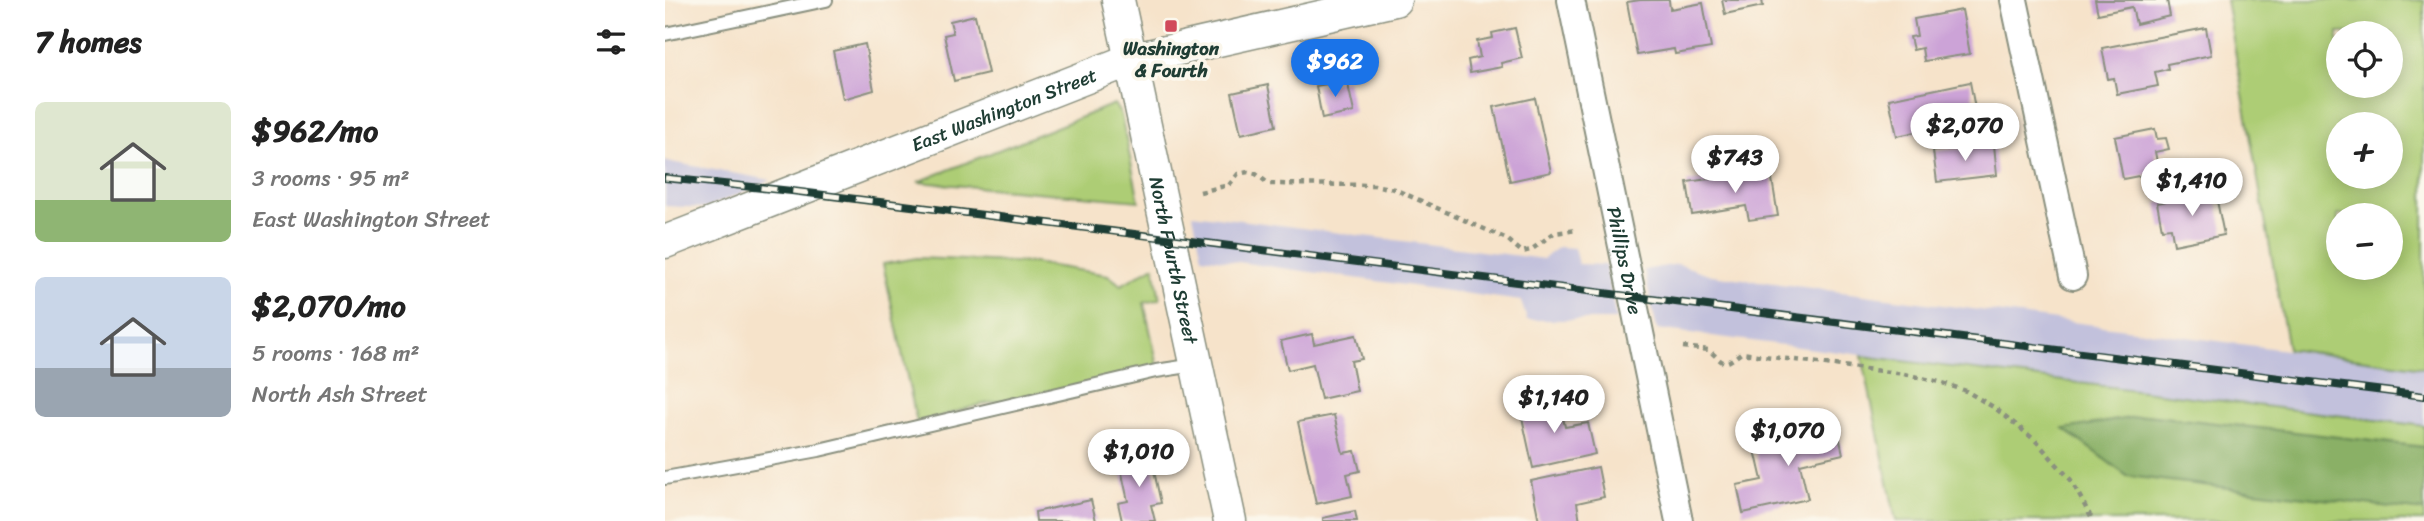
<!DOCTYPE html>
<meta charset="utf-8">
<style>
:root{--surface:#fff;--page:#f6f6f6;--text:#222;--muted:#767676;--accent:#1a73e8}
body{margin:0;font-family:Sriracha,sans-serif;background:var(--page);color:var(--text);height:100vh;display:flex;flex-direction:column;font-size:26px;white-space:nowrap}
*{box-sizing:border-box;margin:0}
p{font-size:23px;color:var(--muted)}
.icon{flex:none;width:38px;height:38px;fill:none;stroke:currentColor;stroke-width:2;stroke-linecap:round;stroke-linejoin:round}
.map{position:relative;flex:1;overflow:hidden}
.drawer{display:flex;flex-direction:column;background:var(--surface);width:665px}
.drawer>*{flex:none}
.fabs{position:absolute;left:1661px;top:21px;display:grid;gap:14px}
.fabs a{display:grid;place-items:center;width:77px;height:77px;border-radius:50%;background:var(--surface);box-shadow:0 4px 18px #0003;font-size:35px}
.price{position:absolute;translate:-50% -60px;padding:0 16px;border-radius:24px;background:#fff;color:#222;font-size:23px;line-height:46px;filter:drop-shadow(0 2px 4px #0008)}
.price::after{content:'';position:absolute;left:50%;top:42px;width:21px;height:16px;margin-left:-10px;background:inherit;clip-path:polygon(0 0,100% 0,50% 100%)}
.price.selected{background:var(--accent);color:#fff}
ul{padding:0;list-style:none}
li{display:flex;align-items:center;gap:21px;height:175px;padding:0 35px}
li span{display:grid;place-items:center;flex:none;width:196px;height:140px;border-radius:10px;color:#555}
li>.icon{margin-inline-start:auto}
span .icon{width:84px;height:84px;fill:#fffc;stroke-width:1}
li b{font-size:30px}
h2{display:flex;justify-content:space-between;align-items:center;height:84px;padding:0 35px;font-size:30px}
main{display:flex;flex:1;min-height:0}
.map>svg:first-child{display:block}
</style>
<main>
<section class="drawer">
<h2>7 homes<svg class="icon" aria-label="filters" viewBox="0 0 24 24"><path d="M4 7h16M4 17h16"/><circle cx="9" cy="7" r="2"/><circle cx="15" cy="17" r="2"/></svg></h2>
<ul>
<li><span style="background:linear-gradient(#dfe7d0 70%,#8fb573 0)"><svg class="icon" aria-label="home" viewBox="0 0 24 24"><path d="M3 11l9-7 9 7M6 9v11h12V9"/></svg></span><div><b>$962/mo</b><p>3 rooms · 95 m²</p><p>East Washington Street</p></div></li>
<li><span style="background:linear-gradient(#c9d6e8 65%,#9aa5b1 0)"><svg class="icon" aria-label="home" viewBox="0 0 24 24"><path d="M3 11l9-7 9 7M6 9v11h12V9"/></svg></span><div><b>$2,070/mo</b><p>5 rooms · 168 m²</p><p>North Ash Street</p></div></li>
</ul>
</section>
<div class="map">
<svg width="1759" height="521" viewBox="0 0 1759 521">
<rect width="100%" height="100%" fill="#fbf7ec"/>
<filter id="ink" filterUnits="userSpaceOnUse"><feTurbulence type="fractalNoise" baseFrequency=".0143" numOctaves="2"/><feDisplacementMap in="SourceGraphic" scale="14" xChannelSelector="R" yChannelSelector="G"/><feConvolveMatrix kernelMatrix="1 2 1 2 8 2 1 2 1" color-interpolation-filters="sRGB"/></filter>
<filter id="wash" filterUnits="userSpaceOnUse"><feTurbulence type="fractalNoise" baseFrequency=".00686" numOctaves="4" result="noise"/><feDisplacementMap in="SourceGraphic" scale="28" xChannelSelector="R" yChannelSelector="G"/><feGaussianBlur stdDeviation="1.57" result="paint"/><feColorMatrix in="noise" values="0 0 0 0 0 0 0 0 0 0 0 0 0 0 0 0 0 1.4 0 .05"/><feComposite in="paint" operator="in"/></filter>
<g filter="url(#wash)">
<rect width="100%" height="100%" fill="#f6e3ca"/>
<g fill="#c2c1dc">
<path d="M0,161L106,180L41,208L0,206Z"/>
<path d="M528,214L878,259L894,247L909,248L913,264L941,265L951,320H862L856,301L537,257Z"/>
<path d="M1013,264L1047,275L1759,368V426L992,329L979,270Z"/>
</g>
<g fill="#adcd75" stroke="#668554" stroke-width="2" fill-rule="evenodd">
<path d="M1561,0H1759V368L1623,349ZM1726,33V86H1673V33ZM1726,124V177H1673V124ZM1726,215V268H1673V215Z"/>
<path d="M449,104L456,115L474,201L253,182Z"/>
<path d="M252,258L369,263L443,275L456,285L489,266L495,299L479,303L493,366L435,381L314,405L252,423L218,264Z"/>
<path d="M1197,356L1759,426V521H1231Z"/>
</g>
<path fill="#8ab066" stroke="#54764d" stroke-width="2" d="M1482,415L1759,447V511L1462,476L1399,429Z"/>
<g id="blocks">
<g fill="#cca3d7">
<path d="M975,0H1004L1005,9L1038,3L1046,48L1010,54L1009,49L972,55L962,2Z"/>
<path d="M1057,0H1097L1098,6L1060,14Z"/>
<path d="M1430,0H1502L1505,16L1471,24L1467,7L1433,14Z"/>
<path d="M1297,10L1305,54L1259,61L1257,48L1248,50L1245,37L1252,36L1249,19Z"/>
<path d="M310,15L323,73L289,81L279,35L288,33L285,21Z"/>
<path d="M850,28L857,58L836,63L837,67L805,73L803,60L815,57L812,41L828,38L827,33Z"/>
<path d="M1541,28L1546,55L1502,64L1503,69L1490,72L1493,86L1452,94L1449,78L1443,79L1437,48Z"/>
<path d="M200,44L209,90L178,99L168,51Z"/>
<path d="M682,80L689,112L657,119L651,86Z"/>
<path d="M1305,82L1312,119L1232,136L1224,99Z"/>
<path d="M603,85L611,126L576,134L567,93Z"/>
<path d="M870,98L886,172L845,181L829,107Z"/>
<path d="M1490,129L1492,139L1501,138L1504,149L1490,152L1494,172L1458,179L1450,137Z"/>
<path d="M1329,145L1332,175L1272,182L1268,151Z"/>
<path d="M1106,173L1113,216L1084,220L1081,206L1027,215L1022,182L1078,174V177Z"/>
<path d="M1550,191L1559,235L1509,245L1506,228L1497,229L1492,203Z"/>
<path d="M647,334L649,344L691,335L697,359L686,361L692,391L656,399L648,364L623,370L616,341Z"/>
<path d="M894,399L900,427L923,423L930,454L868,468L855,408Z"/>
<path d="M669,415L678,453L690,451L695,471L682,474L687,496L651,504L633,422Z"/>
<path d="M1171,422L1178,454L1135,464L1143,499L1078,513L1072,485L1097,480L1090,450L1127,441L1126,432Z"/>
<path d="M485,453L496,503L486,505L490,521H457L453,503L463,501L454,460Z"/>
<path d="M933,467L939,497L912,503L915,521H874L866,481Z"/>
<path d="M426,500L431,521H371L370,512Z"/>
<path d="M690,511L692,521H658V518Z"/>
</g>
</g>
</g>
<g filter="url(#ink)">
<use href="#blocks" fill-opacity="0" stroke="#8a907f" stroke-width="2"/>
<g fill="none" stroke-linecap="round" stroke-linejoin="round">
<defs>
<g id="service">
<path d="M0,34L161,0"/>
<path d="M0,478L154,450L491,371L530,365"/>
</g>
<g id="minor">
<path id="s1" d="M906,0L1014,521"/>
<path d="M1349,0L1408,276"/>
</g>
<g id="tertiary">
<path id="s2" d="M453,0L565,521"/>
<path id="s3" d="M0,242L465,60L730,0"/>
</g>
</defs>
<use href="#service" stroke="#8a907f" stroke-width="16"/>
<use href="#minor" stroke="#8a907f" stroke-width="30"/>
<use href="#tertiary" stroke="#8a907f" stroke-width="35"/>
<g stroke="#8a907f" stroke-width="4.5" stroke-dasharray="5 5" stroke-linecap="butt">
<path d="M535,192L564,185L573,174L583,172L591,174L604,184L709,185L729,189L842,239L857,252L866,250L889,233L913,230"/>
<path d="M1018,347L1044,350C1060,365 1058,367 1076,353L1239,374L1275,382L1301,391L1330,408L1370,440L1406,480L1428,521"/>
</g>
<use href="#service" stroke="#fff" stroke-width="12"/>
<use href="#minor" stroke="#fff" stroke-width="26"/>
<use href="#tertiary" stroke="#fff" stroke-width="32"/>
<defs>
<path id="rail" d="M0,178L127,191L1759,396"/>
</defs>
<use href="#rail" stroke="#1f3d34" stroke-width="8"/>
<use href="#rail" stroke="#fbf7ec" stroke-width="5" stroke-dasharray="16" stroke-linecap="butt"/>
</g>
</g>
<rect fill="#d1495b" stroke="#fbf7ec" stroke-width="2.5" x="499" y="19" width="14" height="14" rx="3.5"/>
<g text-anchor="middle" stroke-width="7" stroke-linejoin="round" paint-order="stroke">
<g font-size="19" font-weight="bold" fill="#1f3d34" stroke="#fbf7ec">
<text x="506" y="55">Washington<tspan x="506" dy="22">&amp; Fourth</tspan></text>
</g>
<g font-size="19" fill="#1f3d34" stroke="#fbf7ec">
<text dy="7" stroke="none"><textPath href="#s3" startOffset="364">East Washington Street</textPath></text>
<text dy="7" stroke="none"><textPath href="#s2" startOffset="266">North Fourth Street</textPath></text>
<text dy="7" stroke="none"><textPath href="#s1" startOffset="266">Phillips Drive</textPath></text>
</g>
</g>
</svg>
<div class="fabs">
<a><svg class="icon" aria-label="locate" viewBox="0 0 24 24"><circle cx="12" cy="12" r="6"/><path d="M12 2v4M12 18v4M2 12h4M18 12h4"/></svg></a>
<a>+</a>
<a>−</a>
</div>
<b class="price selected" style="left:670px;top:99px">$962</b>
<b class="price" style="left:1300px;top:163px">$2,070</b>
<b class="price" style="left:1070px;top:195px">$743</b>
<b class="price" style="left:1527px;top:218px">$1,410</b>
<b class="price" style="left:889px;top:435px">$1,140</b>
<b class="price" style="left:1123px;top:468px">$1,070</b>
<b class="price" style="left:474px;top:489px">$1,010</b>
</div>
</main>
